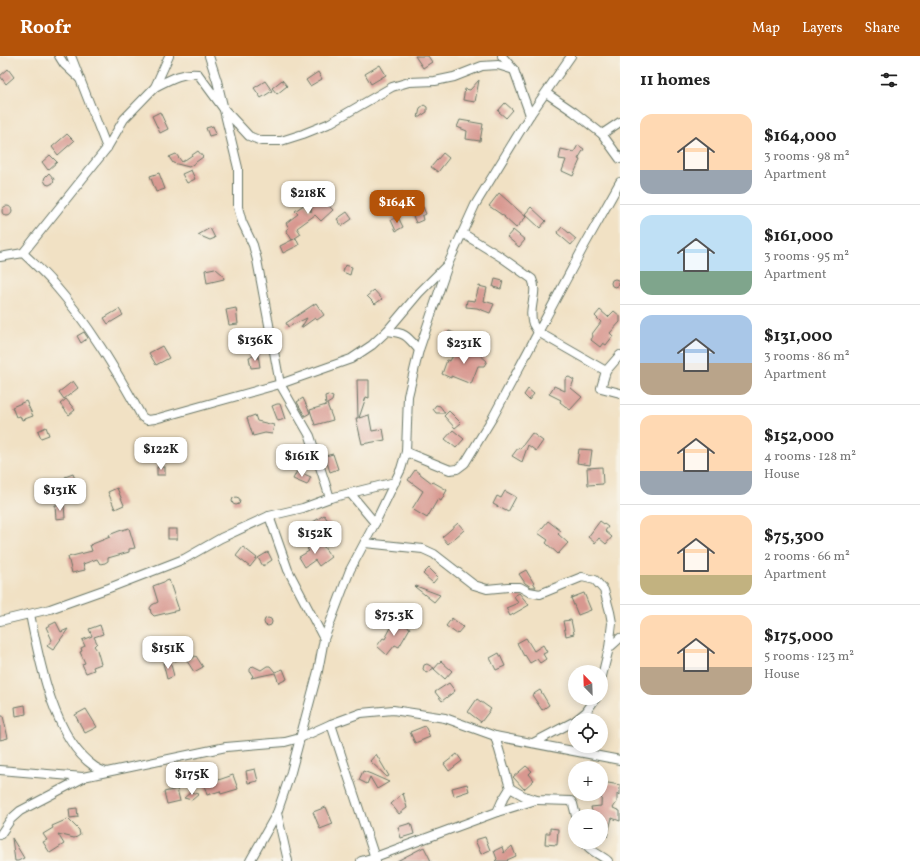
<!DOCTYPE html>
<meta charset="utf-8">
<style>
:root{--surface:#fff;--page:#f2f2f2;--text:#222;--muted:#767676;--line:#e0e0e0;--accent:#b45309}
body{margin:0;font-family:Vollkorn,serif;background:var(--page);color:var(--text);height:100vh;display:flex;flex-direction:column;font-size:15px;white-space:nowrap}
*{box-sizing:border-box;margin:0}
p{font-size:13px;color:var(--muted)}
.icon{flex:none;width:22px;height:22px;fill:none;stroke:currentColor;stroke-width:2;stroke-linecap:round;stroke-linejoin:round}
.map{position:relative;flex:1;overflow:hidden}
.panel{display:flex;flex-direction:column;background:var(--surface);width:300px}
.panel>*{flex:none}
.needle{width:26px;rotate:337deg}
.fabs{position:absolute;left:568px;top:609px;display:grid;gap:8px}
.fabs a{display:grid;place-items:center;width:40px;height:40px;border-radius:50%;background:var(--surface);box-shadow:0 2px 10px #0003;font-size:20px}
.price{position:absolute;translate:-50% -34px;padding:0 9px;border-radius:8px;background:#fff;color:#222;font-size:13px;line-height:26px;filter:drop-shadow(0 1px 2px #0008)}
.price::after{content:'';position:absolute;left:50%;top:24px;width:12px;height:9px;margin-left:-6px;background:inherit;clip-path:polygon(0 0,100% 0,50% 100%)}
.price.current{background:var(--accent);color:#fff}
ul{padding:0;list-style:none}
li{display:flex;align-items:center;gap:12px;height:100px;padding:0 20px}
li+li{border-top:1px solid var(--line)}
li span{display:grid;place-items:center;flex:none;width:112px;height:80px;border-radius:12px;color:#555}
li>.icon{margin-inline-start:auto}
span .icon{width:48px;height:48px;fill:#fffc;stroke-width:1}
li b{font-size:17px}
h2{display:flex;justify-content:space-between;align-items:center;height:48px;padding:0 20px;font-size:17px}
header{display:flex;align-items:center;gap:24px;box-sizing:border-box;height:56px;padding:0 20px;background:var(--accent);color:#fff}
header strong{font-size:19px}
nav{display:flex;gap:22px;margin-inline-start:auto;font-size:14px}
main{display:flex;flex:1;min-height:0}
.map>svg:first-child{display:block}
</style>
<header>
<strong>Roofr</strong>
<nav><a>Map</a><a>Layers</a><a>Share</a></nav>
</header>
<main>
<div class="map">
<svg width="620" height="805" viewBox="0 0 620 805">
<rect width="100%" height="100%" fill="#f7f3e8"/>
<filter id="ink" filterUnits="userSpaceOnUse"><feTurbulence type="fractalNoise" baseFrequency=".025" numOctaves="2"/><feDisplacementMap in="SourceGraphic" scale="8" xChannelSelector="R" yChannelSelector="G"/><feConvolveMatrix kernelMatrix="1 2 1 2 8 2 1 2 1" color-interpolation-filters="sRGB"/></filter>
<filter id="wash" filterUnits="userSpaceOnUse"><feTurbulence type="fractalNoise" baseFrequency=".012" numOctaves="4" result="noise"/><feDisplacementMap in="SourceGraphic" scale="16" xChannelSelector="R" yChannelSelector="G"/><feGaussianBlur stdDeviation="0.9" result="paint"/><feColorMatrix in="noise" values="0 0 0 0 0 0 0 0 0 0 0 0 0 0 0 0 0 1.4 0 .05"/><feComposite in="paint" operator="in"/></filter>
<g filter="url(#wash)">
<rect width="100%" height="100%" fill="#f1e1c4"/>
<g id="blocks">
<g fill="#d89890">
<path d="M415,0H428L432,6L423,12Z"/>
<path d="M380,9L386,19L371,28L365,18Z"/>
<path d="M8,13L14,21L6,28L0,20Z"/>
<path d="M318,16L322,23L310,30L306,24Z"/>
<path d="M282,24L287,30L277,38L272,32Z"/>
<path d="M479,24L475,46L463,44L465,33L470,34Z"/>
<path d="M265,25L272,35L261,42L254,32Z"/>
<path d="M505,47L513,54L506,62L498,55Z"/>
<path d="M424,49L427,51V56L418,62L420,52Z"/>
<path d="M160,56L168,73L160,77L152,60Z"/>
<path d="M460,64L483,68L480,85L466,83L467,75L457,71Z"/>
<path d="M213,70L216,78L209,80L206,72Z"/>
<path d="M67,78L74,85L58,99L52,91Z"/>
<path d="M578,89L584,93L578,103L580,104L573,120L562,115L566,104L559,103L561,93L574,96Z"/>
<path d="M198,95L203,101L189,111L173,107L169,101L176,98L182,106Z"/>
<path d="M443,97L449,102L438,116L431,111Z"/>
<path d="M50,99L57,106L48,114L42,106Z"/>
<path d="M191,114L195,123L187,127L182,118Z"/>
<path d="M49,117L54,123L53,127L49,129L46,128L44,124L45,121Z"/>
<path d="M159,117L165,133L156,136L150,120Z"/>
<path d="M403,136L410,150L396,158L388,143Z"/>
<path d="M316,137H320L321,139V142L333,154L321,165L315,159L297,172L301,178L292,184L286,174L289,172L286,167L298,158L295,155L305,148L311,156L314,138Z"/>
<path d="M499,137L526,161L516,172L504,161H505L489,150Z"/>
<path d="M417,150L418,153L423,151L426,158L422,160L423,164L416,167L410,153Z"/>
<circle cx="7" cy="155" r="5"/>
<path d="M531,151L546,165L540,172L525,158Z"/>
<path d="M347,156L352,163L342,170L337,163Z"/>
<path d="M398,161L403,171L396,175L391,164Z"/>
<path d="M562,171L576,183L571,189L557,177Z"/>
<path d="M210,172L215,182L210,184L198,179Z"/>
<path d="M513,174L525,184L519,191L507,181Z"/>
<path d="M296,182L299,189L283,197L280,190Z"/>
<path d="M345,209L352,211L350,219L343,216Z"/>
<path d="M215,212L223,219L224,223L207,227L205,214Z"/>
<path d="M495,223L503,225L501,233L493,231Z"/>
<circle cx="615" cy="227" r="4"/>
<path d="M479,230L487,232L484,245L494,248L490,257L477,252L466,251L467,244L475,245Z"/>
<path d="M374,234L382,243L375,248L367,240Z"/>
<path d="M316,247L324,259L317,264L315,262L301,272L307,262L288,271L286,267Z"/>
<path d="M236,252L238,268L229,269L226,254Z"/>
<path d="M119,253L123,259L108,268L104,262Z"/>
<path d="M600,254L608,261L614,255L620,260V266L610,277L613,280L606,289L603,287L600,291L591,284L593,280L592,278L601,266L595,260Z"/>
<path d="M449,275L456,278L452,290L444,287Z"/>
<path d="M84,276L88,282L81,287L77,280Z"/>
<path d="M459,288L479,298L487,305L484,310H478L471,328L451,320V322L442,318L447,304L450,305Z"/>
<path d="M162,290L169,302L156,309L149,297Z"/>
<path d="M258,299L260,311L251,312L249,301Z"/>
<path d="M569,321L574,324L571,332L582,341L570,354L560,346L561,344L549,338L554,330L565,335V324L566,322Z"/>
<path d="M357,324H369V342L366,341L359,362L369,359L372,375L383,373L385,384L362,388L356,362H358Z"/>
<path d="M73,325L78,332L64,343L59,336Z"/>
<path d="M528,333L534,338L529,344L524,339Z"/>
<path d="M328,339L333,341L332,345L327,348L333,364L315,369L310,354L326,349L325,340Z"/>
<path d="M303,342L310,357L305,360L297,346Z"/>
<path d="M66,343L75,354L69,359L60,348Z"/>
<path d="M26,345L33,360L22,364L20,360L16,361L12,351Z"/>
<path d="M277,348H280L285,363L278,365L272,350Z"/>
<path d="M436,349L440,350L445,357H436L433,353Z"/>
<path d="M449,355L461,367L455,372L444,360Z"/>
<path d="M255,359L257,365L274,369L272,378L265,377L253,380L247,362Z"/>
<path d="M46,371L49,379L41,382L38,375Z"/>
<path d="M453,374L464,383L456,392L445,383Z"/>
<path d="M532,377L543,385L536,395L528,389L522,406L512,400L518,392L520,393Z"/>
<path d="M162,383L168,389L161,395L156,388Z"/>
<path d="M579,393L592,394L590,409L577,407Z"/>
<path d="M333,398L338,413L330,416L325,400Z"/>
<rect x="157" y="411" width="8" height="8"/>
<path d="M602,411L603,428L588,429L587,412Z"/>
<path d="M415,414L432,427L433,426L447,434L441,445L438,443L427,462L412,453L423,435L408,424Z"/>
<path d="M297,415L311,421L307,429L293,423Z"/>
<path d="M73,418L79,433L71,437L65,421Z"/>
<path d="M117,432L124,449L115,453L108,436Z"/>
<path d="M505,435L516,441L508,456L493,448L497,440L501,442Z"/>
<circle cx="236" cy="445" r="4"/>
<path d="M55,449H64L65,462L56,463Z"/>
<path d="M324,459L332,470L318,479L310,468Z"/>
<path d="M548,465L561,475L558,478L568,487L558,498L546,487L548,484L538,477Z"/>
<path d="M600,465L608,471L605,475L612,481L606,488L599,482L595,487L588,481Z"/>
<path d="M458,467L464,474L448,488L442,481Z"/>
<path d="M129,472L135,492L129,493V496L108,502V505L105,507L100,508L97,503L83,508L85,514L72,517L68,501L92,495L90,489L110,481L109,479L119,475Z"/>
<rect x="168" y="473" width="9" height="10"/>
<path d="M319,484L331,501L319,510L315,504L305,511L299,501L309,495L307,493Z"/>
<path d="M243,491L257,502L250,511L236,500Z"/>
<path d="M268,496L272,504L263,510L258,502Z"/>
<path d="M429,512L438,521L433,527L423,518Z"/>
<path d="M526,514L536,531H531L525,527L519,518Z"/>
<path d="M169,524L179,554L154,560L151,557L150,552L152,549L158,546L153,530Z"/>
<path d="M416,530L440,539L434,546L415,531Z"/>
<path d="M519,537L529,549L510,560L506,552L518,547L514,540Z"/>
<path d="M584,537L591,554L578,559L571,542Z"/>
<path d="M452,562L463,571L457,578L446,570Z"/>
<circle cx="268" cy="566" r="4"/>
<path d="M395,564L410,572L399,591L395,589L387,599L377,590L383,582L385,583Z"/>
<path d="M571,564L574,578L566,580L563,565Z"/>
<path d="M56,566L61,576L68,573L53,594L47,590L52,584L46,571Z"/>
<path d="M100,569L103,578L94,581L97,587L94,590L97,594L101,608L93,611L94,614L86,617L82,608L85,607L80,596L82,595L81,592L85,590L82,584L92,580L89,573Z"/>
<path d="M526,582L534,595L543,589L547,596L543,598L546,603L540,607L537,603L530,607L525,599L524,600L517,587Z"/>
<path d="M183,592L186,600L175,605L172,597Z"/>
<path d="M499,597L505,610L496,614L490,602Z"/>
<path d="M196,600L203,611L194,616L187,605Z"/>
<path d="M170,605L174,620L167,623L163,607Z"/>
<path d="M441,605L452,615L445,623L434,613Z"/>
<path d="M427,608L434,612L426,617L423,613L424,609Z"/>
<path d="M253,610L261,614L267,610H270L275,616L283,613L287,623L279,627L275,617L251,622L253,620L250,616V613Z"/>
<path d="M449,627L455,635L442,645L435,636Z"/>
<path d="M540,634L549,649L542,654L532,639Z"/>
<path d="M477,643L491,653L481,666L468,656Z"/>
<path d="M25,649L26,658L16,660L15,651Z"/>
<path d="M86,653L97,671L85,677L75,659Z"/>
<path d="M0,660H3L8,682L0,684Z"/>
<path d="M425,670L430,681L415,687L410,676Z"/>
<path d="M376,698L389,720L387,721L370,705Z"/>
<path d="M457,698L462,705L449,715L444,708Z"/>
<path d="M526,710L532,715L529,718L534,724L524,733L513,721Z"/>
<path d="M255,713L258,725L248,727L246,715Z"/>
<path d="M363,715L371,718L389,726L377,733L370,721L367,728L359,724Z"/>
<path d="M233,719L238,733L221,738L220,735L207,739L204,729Z"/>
<path d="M602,726L620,729V739L617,738V746L613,752L620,755V765L612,762L607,781L601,760H593L591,751L601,750Z"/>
<path d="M467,728L469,735L454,740L452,732Z"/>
<path d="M177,733L180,745L167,748L164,736Z"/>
<path d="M191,736L199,738L192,744L184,742Z"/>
<path d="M403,737L407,752L399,758L391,748Z"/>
<path d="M326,751L333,768L320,773L313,756Z"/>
<path d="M77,752L78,761L70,762L69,753Z"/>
<path d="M68,763L79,774L80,779L77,781L74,782L58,778L64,788L50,797L43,786L47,784L43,778L53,772L52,770Z"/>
<path d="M411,767L414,778L401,782L398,771Z"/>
<path d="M550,772L558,773L557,789L545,788L546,777H550Z"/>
<path d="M485,781L490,794L481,798L475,784Z"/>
<path d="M12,782L24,802L18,805H15Z"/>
<path d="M512,790L516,800L507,804L508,805H495L497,803L494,795L502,791L504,797Z"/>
<path d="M424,791L431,805H397Z"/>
</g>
</g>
</g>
<g filter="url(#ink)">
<use href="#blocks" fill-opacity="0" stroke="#687666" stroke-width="1"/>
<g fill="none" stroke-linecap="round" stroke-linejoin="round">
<defs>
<g id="minor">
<path d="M59,0L64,8L79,22"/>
<path d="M71,0L107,92"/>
<path d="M209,0L217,25L238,112V151L242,166L253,189L257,204L280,328L310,380L330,442"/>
<path d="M502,0L514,14L530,59"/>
<path d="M155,31C169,24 182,16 198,18L223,52L249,80L261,85H281L303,78L328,68L392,31L409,26L435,25L454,21L482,10L498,9L514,14"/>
<path d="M546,37L574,56L602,78L620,66"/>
<path d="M602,78L620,103"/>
<path d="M462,177L501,201L532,223C539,237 527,253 533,268C534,270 536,273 538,276L606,315L601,332L620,337"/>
<path d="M23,197L107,92L124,63L155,31L169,0"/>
<path d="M0,201L23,197C33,207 44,216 53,227C89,268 116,314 142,361L147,364L155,363L280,328L351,303L372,289L387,275L419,237L447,209"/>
<path d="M387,275C406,277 407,280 419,294"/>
<path d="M606,315L620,299"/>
<path d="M406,396L450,414L457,413L465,407L493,361L583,192L620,126"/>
<path d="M350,437L375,467"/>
<path d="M269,460L288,514L324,583"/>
<path d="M365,487L423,493L434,498L474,529L487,533L508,531H520L529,536L540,538L582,521L595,524L604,534L610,556L612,567L609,592L601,624"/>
<path d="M30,558C39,604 54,684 95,711C98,713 103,715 106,716"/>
<path d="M0,565L50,553L109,532L184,503L221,482L269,460L303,452L330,442L395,426"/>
<path d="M609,592L620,582"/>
<path d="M576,664L586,656L596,642"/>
<path d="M331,668L376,805"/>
<path d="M533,687L575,665"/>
<path d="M0,714L83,721L226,691L285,686L300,682L331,668L361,657L393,654L445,662L495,680L620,704"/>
<path d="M510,732L524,740L537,744L571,745L573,748L576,760"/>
<path d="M497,756L536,744"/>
<path d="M277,757L288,805"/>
<path d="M0,779L11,763L20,755L83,722"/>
<path d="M584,786C590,796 600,798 608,805"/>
<path d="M250,805L277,757L291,716L318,615L324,583L350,514L375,467L401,413L406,396L408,340L419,294L449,206L475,149L530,59L571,0"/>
<path d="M361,805L375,801L497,756L502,745L510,732L495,680"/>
</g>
</defs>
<use href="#minor" stroke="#687666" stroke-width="10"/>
<use href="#minor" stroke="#fff" stroke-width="8"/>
</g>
</g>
</svg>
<div class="fabs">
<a><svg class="needle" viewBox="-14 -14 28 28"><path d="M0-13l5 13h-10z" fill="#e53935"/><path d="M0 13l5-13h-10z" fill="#767676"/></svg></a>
<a><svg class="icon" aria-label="locate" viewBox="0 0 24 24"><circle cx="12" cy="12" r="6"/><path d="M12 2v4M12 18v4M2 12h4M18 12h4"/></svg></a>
<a>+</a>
<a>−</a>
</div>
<b class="price" style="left:308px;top:159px">$218K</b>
<b class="price current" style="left:397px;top:168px">$164K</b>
<b class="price" style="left:255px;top:306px">$136K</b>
<b class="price" style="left:464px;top:309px">$231K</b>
<b class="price" style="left:161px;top:415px">$122K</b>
<b class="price" style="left:302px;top:422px">$161K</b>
<b class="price" style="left:60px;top:456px">$131K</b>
<b class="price" style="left:315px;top:499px">$152K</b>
<b class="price" style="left:394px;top:581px">$75.3K</b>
<b class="price" style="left:168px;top:614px">$151K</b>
<b class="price" style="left:192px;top:740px">$175K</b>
</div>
<section class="panel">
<h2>11 homes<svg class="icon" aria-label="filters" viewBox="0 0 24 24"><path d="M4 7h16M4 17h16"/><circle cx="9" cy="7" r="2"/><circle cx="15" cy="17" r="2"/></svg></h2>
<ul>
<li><span style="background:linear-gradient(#ffd9b3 70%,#9aa5b1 0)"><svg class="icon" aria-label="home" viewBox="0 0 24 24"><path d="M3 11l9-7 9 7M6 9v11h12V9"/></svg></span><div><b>$164,000</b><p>3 rooms · 98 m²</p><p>Apartment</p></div></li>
<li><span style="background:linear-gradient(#bfe0f5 70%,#7fa58c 0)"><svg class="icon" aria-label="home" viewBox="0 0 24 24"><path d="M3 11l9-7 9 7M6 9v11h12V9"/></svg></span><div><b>$161,000</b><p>3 rooms · 95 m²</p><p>Apartment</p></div></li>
<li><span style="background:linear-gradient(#a9c7e8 60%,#b9a48a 0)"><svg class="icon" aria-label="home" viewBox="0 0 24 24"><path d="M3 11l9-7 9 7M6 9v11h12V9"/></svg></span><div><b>$131,000</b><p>3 rooms · 86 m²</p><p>Apartment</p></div></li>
<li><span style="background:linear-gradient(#ffd9b3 70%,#9aa5b1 0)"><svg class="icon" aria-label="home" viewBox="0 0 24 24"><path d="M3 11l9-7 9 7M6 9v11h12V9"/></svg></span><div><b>$152,000</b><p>4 rooms · 128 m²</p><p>House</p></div></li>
<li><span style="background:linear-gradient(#ffd9b3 75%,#c2b280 0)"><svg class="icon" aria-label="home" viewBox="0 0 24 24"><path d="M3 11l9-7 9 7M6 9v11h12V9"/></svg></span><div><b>$75,300</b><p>2 rooms · 66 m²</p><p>Apartment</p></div></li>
<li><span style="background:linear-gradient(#ffd9b3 65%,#b9a48a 0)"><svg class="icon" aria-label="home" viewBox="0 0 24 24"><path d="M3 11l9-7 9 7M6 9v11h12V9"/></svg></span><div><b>$175,000</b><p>5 rooms · 123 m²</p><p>House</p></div></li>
</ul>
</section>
</main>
